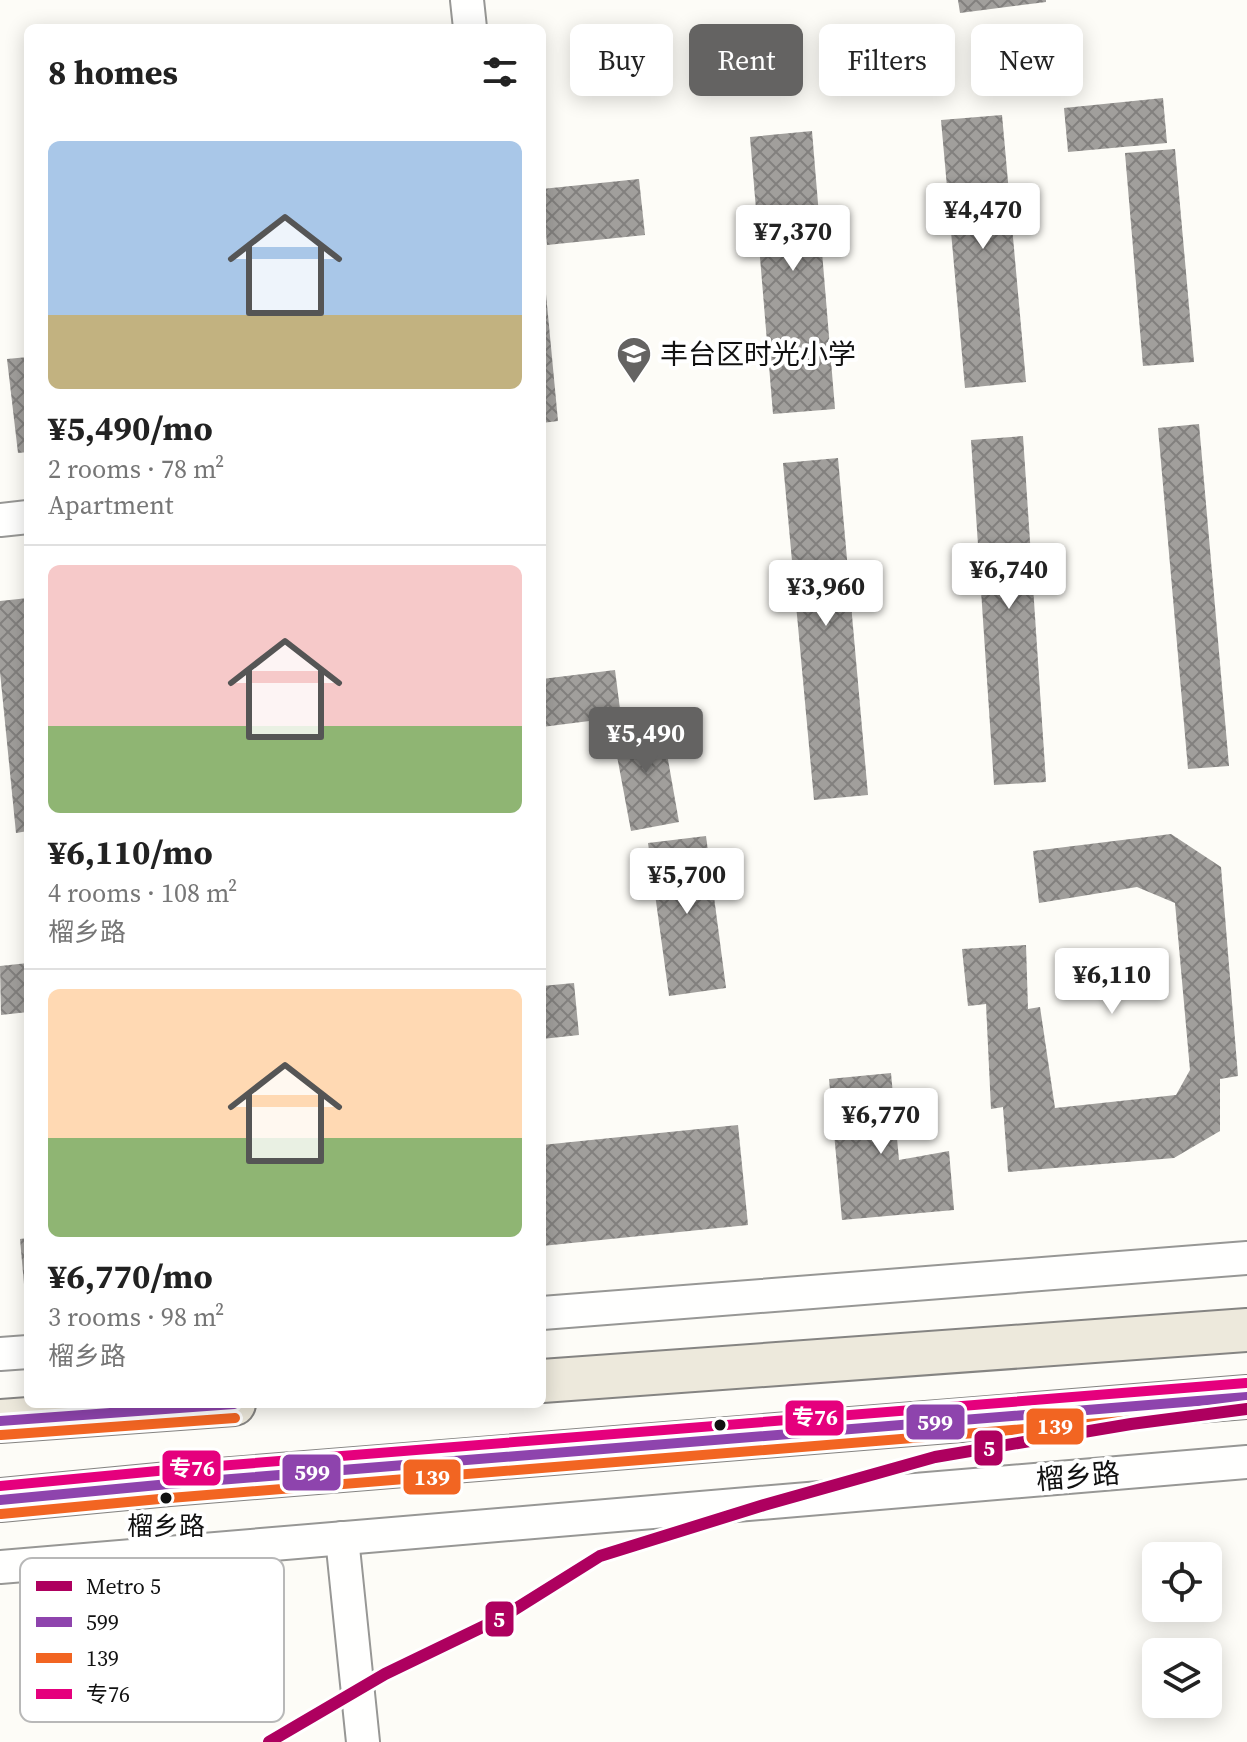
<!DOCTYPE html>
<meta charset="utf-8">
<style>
:root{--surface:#fff;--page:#f6f6f6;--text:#222;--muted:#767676;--line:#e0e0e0;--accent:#646362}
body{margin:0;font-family:"Source Serif 4","Noto Sans SC",serif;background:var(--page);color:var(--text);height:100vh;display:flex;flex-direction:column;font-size:30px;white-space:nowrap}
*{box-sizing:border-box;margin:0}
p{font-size:26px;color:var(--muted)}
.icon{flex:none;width:44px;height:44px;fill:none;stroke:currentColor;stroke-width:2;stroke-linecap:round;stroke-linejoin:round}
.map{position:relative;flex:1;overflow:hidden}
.side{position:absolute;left:24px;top:24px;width:522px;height:1384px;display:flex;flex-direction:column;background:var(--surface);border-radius:12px;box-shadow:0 4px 20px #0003}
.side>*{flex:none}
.banner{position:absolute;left:570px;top:24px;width:556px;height:72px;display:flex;gap:16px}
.tools{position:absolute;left:1142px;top:1542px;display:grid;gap:16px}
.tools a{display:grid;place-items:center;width:80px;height:80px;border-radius:12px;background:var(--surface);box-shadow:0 4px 20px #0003;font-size:40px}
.price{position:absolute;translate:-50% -68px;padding:0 18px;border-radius:8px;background:#fff;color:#222;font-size:26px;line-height:52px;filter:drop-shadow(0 2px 4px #0008)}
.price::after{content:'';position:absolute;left:50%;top:48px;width:24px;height:18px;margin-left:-12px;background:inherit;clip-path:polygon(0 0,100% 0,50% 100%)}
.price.on{background:var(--accent);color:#fff}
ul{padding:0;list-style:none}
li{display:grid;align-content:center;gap:16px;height:424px;padding:0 24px}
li+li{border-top:2px solid var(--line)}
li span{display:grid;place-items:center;height:248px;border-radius:12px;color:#555}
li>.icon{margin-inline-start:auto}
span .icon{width:144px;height:144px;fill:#fffc;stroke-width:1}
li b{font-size:34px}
h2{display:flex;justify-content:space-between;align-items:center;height:96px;padding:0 24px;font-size:34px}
.chip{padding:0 28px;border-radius:12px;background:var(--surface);box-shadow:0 4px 20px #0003;font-size:28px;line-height:72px}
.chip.on{background:var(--accent);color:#fff}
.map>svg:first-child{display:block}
</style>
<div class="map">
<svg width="1247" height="1742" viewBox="0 0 1247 1742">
<defs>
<pattern id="building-cross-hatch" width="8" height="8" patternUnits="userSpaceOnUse" patternTransform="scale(2)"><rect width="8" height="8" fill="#a19f9c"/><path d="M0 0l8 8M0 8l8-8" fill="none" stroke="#82807e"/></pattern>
</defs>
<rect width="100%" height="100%" fill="#fdfcf7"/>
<g fill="url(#building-cross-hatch)">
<path d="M958,0H1046V2L960,13Z"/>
<path d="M1163,98L1167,143L1068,152L1064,108Z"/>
<path d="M1002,115L1026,382L965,388L941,120Z"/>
<path d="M812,131L835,409L773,414L750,137Z"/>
<path d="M1175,149L1194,362L1143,366L1125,153Z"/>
<path d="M639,179L645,235L547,245L542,189Z"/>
<path d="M542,273H544L558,421L542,423Z"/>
<path d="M28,357V452L18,453L7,359Z"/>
<path d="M1199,424L1229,766L1188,769L1158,428Z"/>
<path d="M1023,436L1046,782L994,785L971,440Z"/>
<path d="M838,458L868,795L814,800L783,463Z"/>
<path d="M28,598V831L16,833L0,672V601Z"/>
<path d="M615,670L621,717L542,727V679Z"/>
<path d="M661,720L679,822L631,831L612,729Z"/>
<path d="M1171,834L1221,867L1238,1076L1220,1079V1131L1174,1158L1008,1172L1003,1107L991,1109L986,1004L968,1006L962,949L1026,945L1028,1009L1040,1007L1055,1108L1176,1095L1190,1070L1175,903L1137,887L1039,903L1033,851Z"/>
<path d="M706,836L726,988L669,996L648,843Z"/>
<path d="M28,963V1012L1,1015L0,966Z"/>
<path d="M574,983L579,1035L542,1039V986Z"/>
<path d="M891,1073L899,1160L949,1151L954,1210L842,1220L829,1079Z"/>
<path d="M738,1125L748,1225L542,1246V1145Z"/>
<path d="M28,1238V1284H24L20,1239Z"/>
</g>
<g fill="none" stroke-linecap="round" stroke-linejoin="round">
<defs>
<g id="minor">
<path d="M467,0L470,28"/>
<path d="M0,520L28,517"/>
<path d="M542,1313L1247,1258"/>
<path d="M0,1354L28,1352"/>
<path d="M342,1538L363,1742"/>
<path d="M0,1567L1247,1462"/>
</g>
<g id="major">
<path d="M542,1381L1247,1330"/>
<path d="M0,1421L234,1404"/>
<path d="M0,1500L169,1484L1247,1397"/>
</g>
</defs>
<use href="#minor" stroke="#979795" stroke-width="36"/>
<use href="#major" stroke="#858482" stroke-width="46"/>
<use href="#minor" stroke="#fffffe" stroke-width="32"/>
<use href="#major" stroke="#ede9dc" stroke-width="42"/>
<defs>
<g id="bus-1">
<path d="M0,1421L234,1404"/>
<path d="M0,1500L169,1484L1247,1397"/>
</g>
<g id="bus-2">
<path d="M1,1435L235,1418"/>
<path d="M1,1514L170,1498L1247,1411"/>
</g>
<path id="bus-3" d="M0,1486L168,1470L1246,1383"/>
</defs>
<use href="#bus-1" stroke="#fff" stroke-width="16"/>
<use href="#bus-2" stroke="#fff" stroke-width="16"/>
<use href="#bus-3" stroke="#fff" stroke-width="16"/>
<use href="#bus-1" stroke="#8e44ad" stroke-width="10"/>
<use href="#bus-2" stroke="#f26522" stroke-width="10"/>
<use href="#bus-3" stroke="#e5007d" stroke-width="10"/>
<defs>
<path id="metro-1" d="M269,1742L385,1674L501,1618L600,1556L764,1505L935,1457L1131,1424L1247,1409"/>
</defs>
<use href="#metro-1" stroke="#fff" stroke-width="18"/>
<use href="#metro-1" stroke="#ae005f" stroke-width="12"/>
</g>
<defs>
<symbol id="school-pin" viewBox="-11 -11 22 30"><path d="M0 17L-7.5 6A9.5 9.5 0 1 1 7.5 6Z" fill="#646362" stroke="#fff"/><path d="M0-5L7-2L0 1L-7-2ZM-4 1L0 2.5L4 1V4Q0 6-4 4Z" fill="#fff"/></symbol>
</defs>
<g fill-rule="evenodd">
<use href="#school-pin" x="614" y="334" width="40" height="54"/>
</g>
<g fill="#111" stroke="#fff" stroke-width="3">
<circle cx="720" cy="1425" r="7"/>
<circle cx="166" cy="1498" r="7"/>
</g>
<g text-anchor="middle" stroke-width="8" stroke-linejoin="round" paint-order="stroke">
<g font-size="26" fill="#111" stroke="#fff">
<text x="166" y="1535">榴乡路</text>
</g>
<g font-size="28" fill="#111" stroke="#fff" text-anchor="start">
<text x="660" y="364">丰台区时光小学</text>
</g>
<g font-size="28" fill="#111" stroke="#fff">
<text transform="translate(1078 1476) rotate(-5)" y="10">榴乡路</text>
</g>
</g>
<rect x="20" y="1558" width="264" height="164" rx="12" fill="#fff" stroke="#b8b8b8" stroke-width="2"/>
<rect x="36" y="1581" width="36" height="10" fill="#ae005f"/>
<rect x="36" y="1617" width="36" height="10" fill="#8e44ad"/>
<rect x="36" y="1653" width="36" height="10" fill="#f26522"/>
<rect x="36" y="1689" width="36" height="10" fill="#e5007d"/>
<g font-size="22" fill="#111">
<text x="86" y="1594">Metro 5</text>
<text x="86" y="1630">599</text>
<text x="86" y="1666">139</text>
<text x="86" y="1702">专76</text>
</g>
<g stroke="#fff" stroke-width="3">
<rect x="784" y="1399" width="61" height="38" rx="8" fill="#e5007d"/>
<rect x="905" y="1403" width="61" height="38" rx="8" fill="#8e44ad"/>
<rect x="1025" y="1407" width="60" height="39" rx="8" fill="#f26522"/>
<rect x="973" y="1429" width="31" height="38" rx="8" fill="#ae005f"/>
<rect x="161" y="1449" width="61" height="38" rx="8" fill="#e5007d"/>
<rect x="281" y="1453" width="61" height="39" rx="8" fill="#8e44ad"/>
<rect x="402" y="1458" width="60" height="38" rx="8" fill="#f26522"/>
<rect x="484" y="1600" width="31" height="38" rx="8" fill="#ae005f"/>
</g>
<g font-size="22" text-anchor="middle" font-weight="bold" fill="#fff">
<text x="815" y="1425">专76</text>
<text x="935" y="1430">599</text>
<text x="1055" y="1434">139</text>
<text x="989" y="1456">5</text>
<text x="192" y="1476">专76</text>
<text x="312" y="1480">599</text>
<text x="432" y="1485">139</text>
<text x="499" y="1627">5</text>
</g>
</svg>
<div class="tools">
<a><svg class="icon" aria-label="locate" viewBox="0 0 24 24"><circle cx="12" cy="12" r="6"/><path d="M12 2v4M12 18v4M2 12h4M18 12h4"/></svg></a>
<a><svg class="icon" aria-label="layers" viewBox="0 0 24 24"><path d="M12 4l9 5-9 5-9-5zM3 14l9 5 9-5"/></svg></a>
</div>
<b class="price" style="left:983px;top:251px">¥4,470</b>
<b class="price" style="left:793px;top:273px">¥7,370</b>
<b class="price" style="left:1009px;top:611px">¥6,740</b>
<b class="price" style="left:826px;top:628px">¥3,960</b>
<b class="price on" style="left:646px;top:775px">¥5,490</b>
<b class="price" style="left:687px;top:916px">¥5,700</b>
<b class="price" style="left:1112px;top:1016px">¥6,110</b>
<b class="price" style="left:881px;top:1156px">¥6,770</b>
<div class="banner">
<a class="chip">Buy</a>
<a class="chip on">Rent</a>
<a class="chip">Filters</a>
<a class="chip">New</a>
</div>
<section class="side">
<h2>8 homes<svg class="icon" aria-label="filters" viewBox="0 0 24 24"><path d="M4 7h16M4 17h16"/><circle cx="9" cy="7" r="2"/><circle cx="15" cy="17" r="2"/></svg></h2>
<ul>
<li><span style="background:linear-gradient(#a9c7e8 70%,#c2b280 0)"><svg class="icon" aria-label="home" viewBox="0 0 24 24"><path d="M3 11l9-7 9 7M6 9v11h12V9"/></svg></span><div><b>¥5,490/mo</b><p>2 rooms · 78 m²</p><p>Apartment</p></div></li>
<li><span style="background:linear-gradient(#f6c9c9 65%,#8fb573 0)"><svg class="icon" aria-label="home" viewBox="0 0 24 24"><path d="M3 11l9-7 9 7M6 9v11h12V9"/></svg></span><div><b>¥6,110/mo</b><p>4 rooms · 108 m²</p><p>榴乡路</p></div></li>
<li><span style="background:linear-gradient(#ffd9b3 60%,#8fb573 0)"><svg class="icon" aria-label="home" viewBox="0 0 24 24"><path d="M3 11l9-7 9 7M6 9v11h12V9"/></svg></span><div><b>¥6,770/mo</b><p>3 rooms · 98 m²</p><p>榴乡路</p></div></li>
</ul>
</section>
</div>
